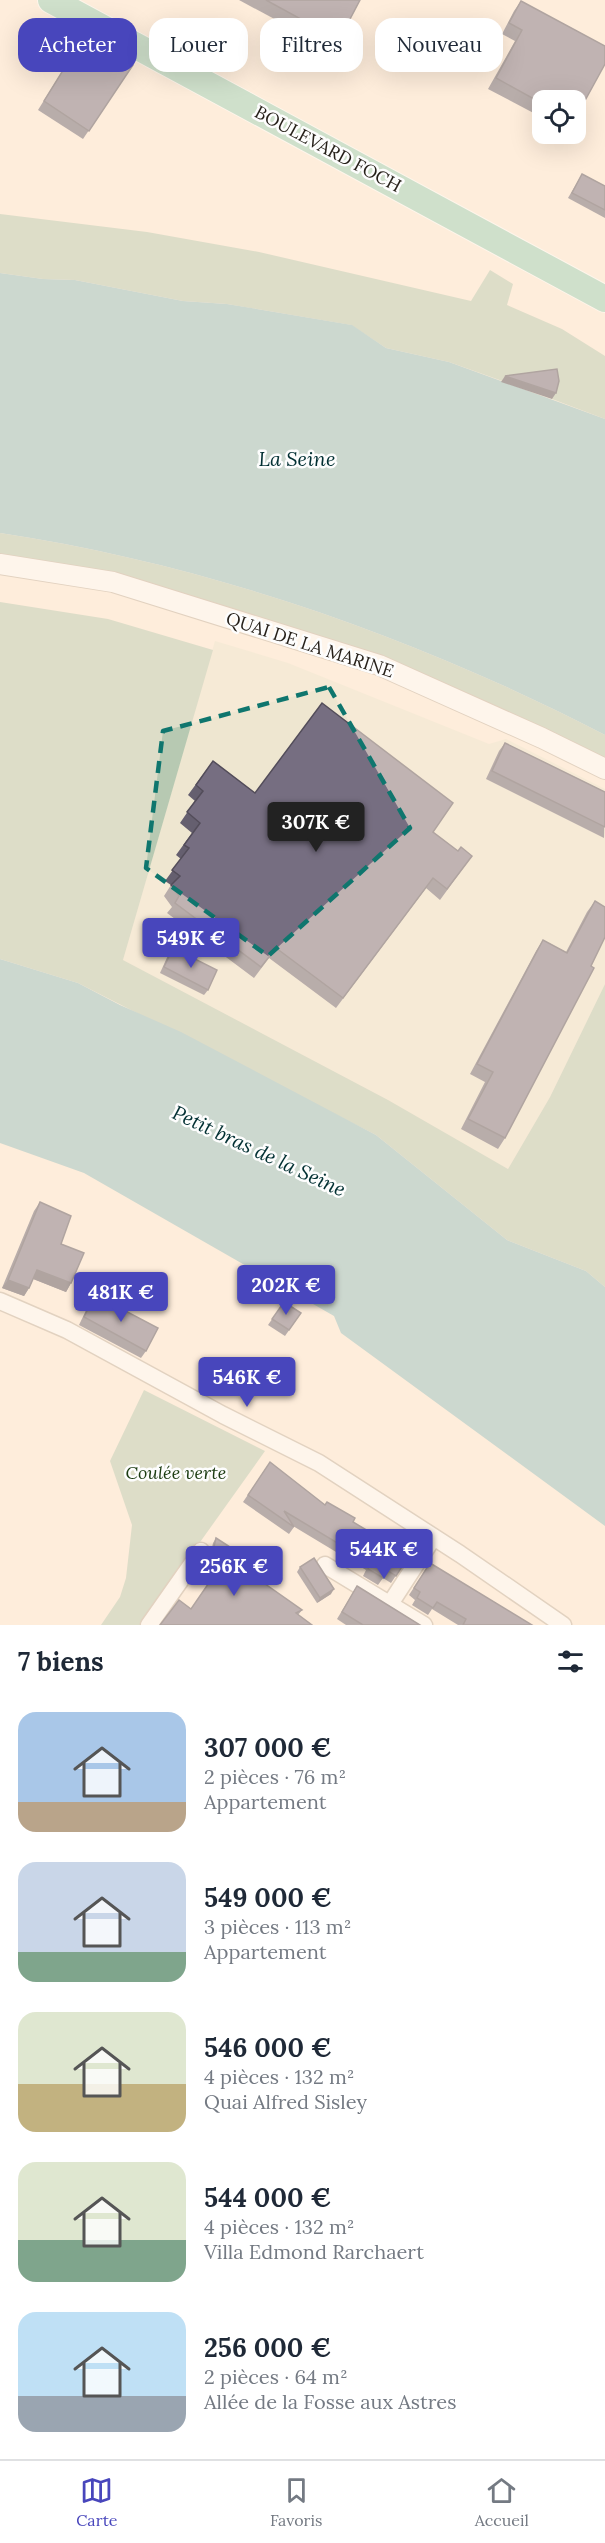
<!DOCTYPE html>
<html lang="fr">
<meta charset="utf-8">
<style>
:root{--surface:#fff;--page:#f2f2f3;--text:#1f2937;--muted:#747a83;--line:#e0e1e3;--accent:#4846bc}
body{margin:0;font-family:Lora,serif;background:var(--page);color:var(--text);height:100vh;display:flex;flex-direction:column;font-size:22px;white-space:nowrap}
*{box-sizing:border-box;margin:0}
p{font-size:20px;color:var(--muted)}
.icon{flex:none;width:33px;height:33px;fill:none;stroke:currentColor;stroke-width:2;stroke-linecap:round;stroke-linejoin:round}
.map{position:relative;height:1625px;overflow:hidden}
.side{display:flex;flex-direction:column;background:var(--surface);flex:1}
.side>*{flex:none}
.guide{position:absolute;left:18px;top:18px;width:570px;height:54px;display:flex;gap:12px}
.buttons{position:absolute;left:532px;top:90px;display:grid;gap:12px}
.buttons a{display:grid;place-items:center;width:54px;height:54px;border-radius:12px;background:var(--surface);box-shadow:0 6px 24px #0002;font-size:30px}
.price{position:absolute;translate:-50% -51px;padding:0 14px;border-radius:6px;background:var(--accent);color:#fff;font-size:20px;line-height:39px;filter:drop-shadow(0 2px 3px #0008)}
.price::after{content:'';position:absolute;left:50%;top:36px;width:18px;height:14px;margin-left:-9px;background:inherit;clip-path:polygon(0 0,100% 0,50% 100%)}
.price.selected{background:#222;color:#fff}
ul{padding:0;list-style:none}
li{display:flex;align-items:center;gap:18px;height:150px;padding:0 18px}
li span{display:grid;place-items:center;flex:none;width:168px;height:120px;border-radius:18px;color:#555}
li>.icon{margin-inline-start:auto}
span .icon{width:72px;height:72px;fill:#fffc;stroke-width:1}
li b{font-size:26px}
h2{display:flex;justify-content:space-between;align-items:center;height:72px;padding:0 18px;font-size:26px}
.chip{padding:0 21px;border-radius:18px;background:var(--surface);box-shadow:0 6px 24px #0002;font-size:21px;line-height:54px}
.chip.selected{background:var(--accent);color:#fff}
.tabs{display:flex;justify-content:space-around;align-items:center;height:84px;border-top:2px solid var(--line);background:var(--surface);font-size:16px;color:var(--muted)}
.tabs a{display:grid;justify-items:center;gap:3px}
.tabs .selected{color:var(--accent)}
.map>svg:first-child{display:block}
</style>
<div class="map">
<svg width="605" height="1625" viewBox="0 0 605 1625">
<rect width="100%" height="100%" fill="#feeddb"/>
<path fill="#eee6d0" d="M215,641L288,663L489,744L506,739L605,789V984L550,1097L508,1169L123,960Z"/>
<g fill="#b7c9b2">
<path d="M0,214L147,232L259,252L471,301L490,270L513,284L507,305L562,329L605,356V419L552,399L525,379L522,388L449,362L386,348L351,325L227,304L183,301L75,280L43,279L0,273Z"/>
<path d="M0,533C210,565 416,637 605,735V759L374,658L312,634L243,614L0,557Z"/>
<path d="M0,602L108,619L213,650L123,960L388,1100L508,1169L550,1097L605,984V1287L586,1271L507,1240L376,1135L78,983L0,959Z"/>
<path d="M144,1390L265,1451L141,1625H101L120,1597L126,1578L132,1525L110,1461Z"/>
</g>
<g fill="#91bec1">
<path d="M0,273L43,279L75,280L183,301L227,304L352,325L386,348L449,362L605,419V735C416,637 210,565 0,533Z"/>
<path d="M0,959L78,983L120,1005L181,1032L376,1135L507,1240L586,1271L605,1287V1526L341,1333L334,1316L84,1173L0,1143Z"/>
</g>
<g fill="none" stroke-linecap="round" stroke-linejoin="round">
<defs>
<g id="minor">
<path d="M0,1301L67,1330L223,1415L319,1463L460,1554L563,1625"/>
<path d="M325,1565L424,1625"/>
<path d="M390,1604L433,1538"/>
<path d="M149,1625L201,1551"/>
</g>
<path id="tertiary" d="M0,564L113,582L379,665L542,738L605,769"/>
<path id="primary" d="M51,0L605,299"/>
</defs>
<use href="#minor" stroke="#c1b1a0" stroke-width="19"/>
<use href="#tertiary" stroke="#c1b1a0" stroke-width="22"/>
<use href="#primary" stroke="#fff" stroke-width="28"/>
<use href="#minor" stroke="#fff" stroke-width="16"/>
<use href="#tertiary" stroke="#fff" stroke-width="20"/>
<use href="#primary" stroke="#97d1b8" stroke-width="26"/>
</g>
<g fill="#655f6f">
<path d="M239,0H360L339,40L332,50Z"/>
<path d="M521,1L543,100V118L488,89L515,41L502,34L514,11Z"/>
<path d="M83,38L133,65L83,139L38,110Z"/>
<path d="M582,174L605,186V218L568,198Z"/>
<path d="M505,743L605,792L604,838L486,779L499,751Z"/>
<path d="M213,761L255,793L433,832L458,851L472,856L440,900L426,888L336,1008L269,958L254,978L167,913L172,907L164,896L171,885L165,881L181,859L176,855L192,833L180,823L195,801L188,795Z"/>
<path d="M595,901L505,1138L498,1149L461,1129L485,1082L470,1074L536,951L543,940L566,952L587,912Z"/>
<path d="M173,948L208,990L204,995L160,973L169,953Z"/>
<path d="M40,1202L61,1244L71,1283L66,1292L33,1279L29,1288L24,1296L2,1288L34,1211Z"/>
<path d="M95,1295L146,1351L141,1358L79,1325L90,1302Z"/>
<path d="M284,1302L301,1313L285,1336L268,1325Z"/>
<path d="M270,1462L325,1505L380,1538L411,1553L391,1583L383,1578L378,1585L363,1576L366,1570L293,1526L294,1527L289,1534L243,1502Z"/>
<path d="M216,1538L241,1567L302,1610L298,1615L191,1609L207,1585L196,1577L210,1557L213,1543Z"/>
<path d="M430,1563L532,1625H458L432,1609L428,1615L412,1605L415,1600L409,1595Z"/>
<path d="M300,1567L331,1594L317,1603L297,1572Z"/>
<path d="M357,1586L420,1625H346L337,1619Z"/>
</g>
<g fill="#534d5a">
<path d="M505,376L556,393L552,399L501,382Z"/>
<path d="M37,1270L71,1283L66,1292L31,1278Z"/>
<path d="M8,1280L29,1288L24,1296L2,1288Z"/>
<path d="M334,1589L331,1594L317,1603L320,1598Z"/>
</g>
<g fill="#766e81" stroke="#534d5a" stroke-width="1.5">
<path d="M266,0H360L339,40Z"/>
<path d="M521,1L605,46V64L576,117V100H543V104L496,78L522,30L509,23Z"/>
<path d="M83,38L133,65L89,131L44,101Z"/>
<path d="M582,174L605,186V210L572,193Z"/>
<path d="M557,369L559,381L556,393L505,376Z"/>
<path d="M322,703L453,803L433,832L458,851L461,847L472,856L447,889L433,878L343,998L276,948L261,967L175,903L179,896L171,885L180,876L172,870L189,848L184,845L200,823L187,812L203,791L196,785L213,761L255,793Z"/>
<path d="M505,743L605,792V827L492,771Z"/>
<path d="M595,901L605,907V937L591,966L594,968L505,1138L468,1119L493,1072L477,1064L543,940L567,953Z"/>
<path d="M173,948L217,970L208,990L164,967Z"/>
<path d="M40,1202L71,1216L61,1244L84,1253L71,1283L37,1270L29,1288L8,1280Z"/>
<path d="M95,1295L158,1328L146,1351L84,1317Z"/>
<path d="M284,1302L301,1313L289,1330L272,1319Z"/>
<path d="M270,1462L325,1505L327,1502L355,1518L353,1522L380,1538L382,1535L411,1553L396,1576L388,1571L383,1578L368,1569L371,1563L284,1511L294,1527L248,1495Z"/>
<path d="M216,1538L247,1558L241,1567L302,1610L296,1613L312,1625H160L179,1600L191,1609L202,1593L211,1580L199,1572L213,1551Z"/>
<path d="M314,1558L334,1589L320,1598L300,1567Z"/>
<path d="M430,1563L532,1625H463L466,1619L437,1602L433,1608L417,1598L420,1592L414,1588Z"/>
<path d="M357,1586L420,1625H363L342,1612Z"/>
</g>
<path d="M0 0H605V1625H0ZM329,687L410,828L268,956L146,868L163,731Z" fill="#feeddb" fill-opacity=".55" fill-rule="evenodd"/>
<path fill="none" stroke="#0f766e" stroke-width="4.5" stroke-dasharray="12 8" stroke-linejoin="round" d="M329,687L410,828L268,956L146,868L163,731Z"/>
<g text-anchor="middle" stroke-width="5" stroke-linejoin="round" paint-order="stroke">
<g font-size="18" fill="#251f18" stroke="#fdfdfd">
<text transform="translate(328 149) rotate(28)" y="6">BOULEVARD FOCH</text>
<text transform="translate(310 645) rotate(18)" y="6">QUAI DE LA MARINE</text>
</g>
<g font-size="18" font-style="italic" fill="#1c3c12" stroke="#fdfdfd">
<text x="176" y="1479">Coulée verte</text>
</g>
<g font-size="20" font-style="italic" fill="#023033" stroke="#fdfdfd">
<text x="297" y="466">La Seine</text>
<text transform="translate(259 1151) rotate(25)" y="7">Petit bras de la Seine</text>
</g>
</g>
</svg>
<div class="buttons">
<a><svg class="icon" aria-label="locate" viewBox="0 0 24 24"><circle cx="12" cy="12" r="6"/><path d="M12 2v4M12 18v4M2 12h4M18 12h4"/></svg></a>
</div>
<b class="price selected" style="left:316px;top:853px">307K €</b>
<b class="price" style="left:191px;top:969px">549K €</b>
<b class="price" style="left:286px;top:1316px">202K €</b>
<b class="price" style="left:121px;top:1323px">481K €</b>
<b class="price" style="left:247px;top:1408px">546K €</b>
<b class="price" style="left:384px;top:1580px">544K €</b>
<b class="price" style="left:234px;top:1597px">256K €</b>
<div class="guide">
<a class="chip selected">Acheter</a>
<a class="chip">Louer</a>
<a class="chip">Filtres</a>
<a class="chip">Nouveau</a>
</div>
</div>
<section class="side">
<h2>7 biens<svg class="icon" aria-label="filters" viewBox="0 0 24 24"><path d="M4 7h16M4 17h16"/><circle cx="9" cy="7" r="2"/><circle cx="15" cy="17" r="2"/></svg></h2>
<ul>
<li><span style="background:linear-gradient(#a9c7e8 75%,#b9a48a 0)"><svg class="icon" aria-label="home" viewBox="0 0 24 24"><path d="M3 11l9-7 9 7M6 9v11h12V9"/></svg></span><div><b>307 000 €</b><p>2 pièces · 76 m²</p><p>Appartement</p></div></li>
<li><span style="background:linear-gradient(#c9d6e8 75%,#7fa58c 0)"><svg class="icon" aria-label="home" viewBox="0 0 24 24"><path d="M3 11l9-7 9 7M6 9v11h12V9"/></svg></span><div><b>549 000 €</b><p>3 pièces · 113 m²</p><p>Appartement</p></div></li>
<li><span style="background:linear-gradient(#dfe7d0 60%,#c2b280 0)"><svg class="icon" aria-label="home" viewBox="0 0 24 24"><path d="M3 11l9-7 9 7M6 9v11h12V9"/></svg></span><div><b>546 000 €</b><p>4 pièces · 132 m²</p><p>Quai Alfred Sisley</p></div></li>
<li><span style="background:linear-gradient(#dfe7d0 65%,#7fa58c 0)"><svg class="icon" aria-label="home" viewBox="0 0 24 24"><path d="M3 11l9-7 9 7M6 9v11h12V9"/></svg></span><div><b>544 000 €</b><p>4 pièces · 132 m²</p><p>Villa Edmond Rarchaert</p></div></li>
<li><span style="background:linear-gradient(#bfe0f5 70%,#9aa5b1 0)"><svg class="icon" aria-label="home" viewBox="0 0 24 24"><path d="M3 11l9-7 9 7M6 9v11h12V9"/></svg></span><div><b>256 000 €</b><p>2 pièces · 64 m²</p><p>Allée de la Fosse aux Astres</p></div></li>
</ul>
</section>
<nav class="tabs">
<a class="selected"><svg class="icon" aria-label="map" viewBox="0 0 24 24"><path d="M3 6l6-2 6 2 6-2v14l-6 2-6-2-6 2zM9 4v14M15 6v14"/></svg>Carte</a>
<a><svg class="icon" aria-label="saved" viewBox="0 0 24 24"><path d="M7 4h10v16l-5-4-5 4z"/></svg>Favoris</a>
<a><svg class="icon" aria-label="home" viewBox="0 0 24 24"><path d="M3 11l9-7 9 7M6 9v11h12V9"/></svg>Accueil</a>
</nav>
